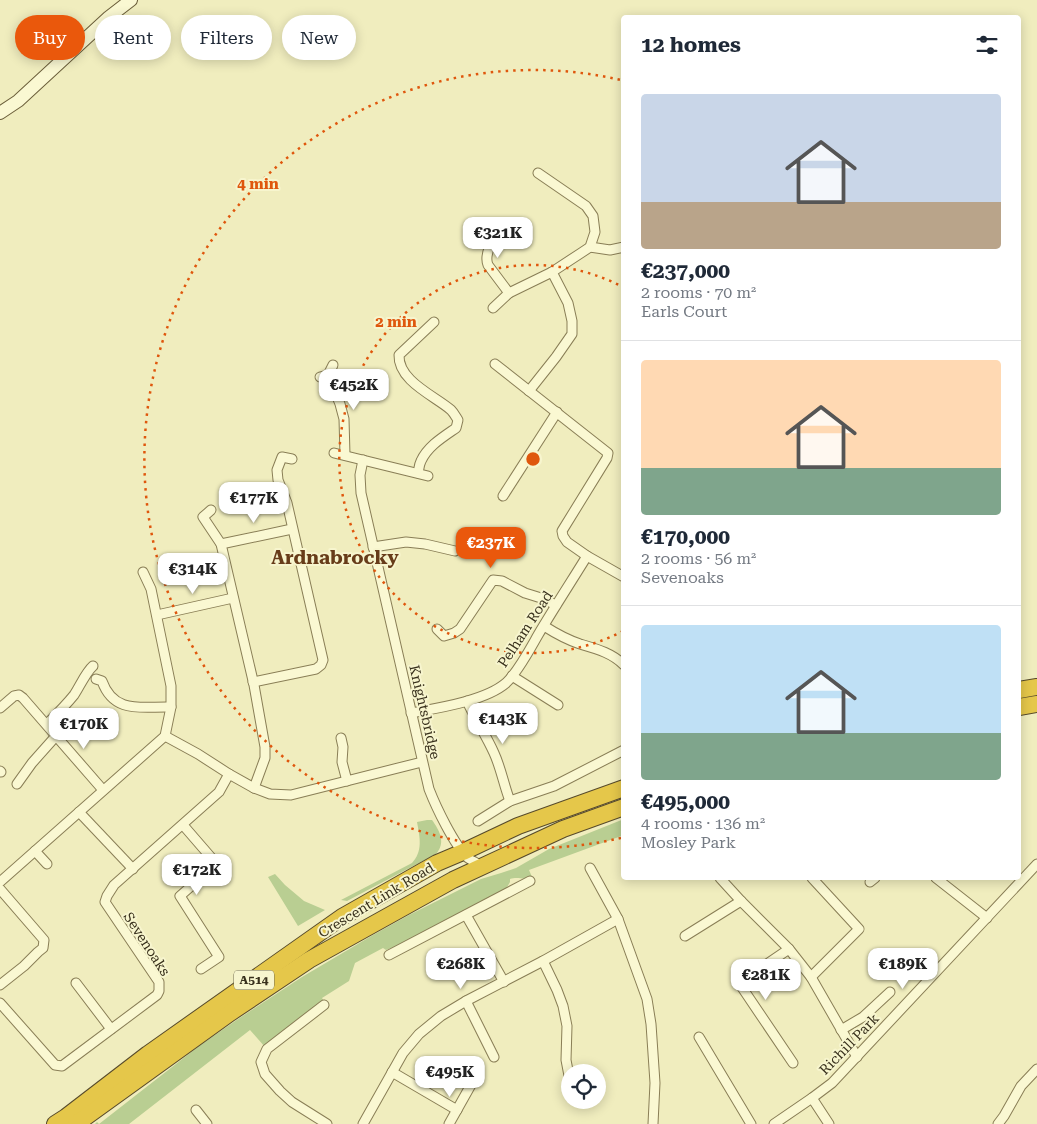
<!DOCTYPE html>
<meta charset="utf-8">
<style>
:root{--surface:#fff;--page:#f2f2f3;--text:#1f2937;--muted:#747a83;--line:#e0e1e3;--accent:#ea580c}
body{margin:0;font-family:"Roboto Serif",serif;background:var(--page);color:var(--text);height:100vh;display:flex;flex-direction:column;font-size:19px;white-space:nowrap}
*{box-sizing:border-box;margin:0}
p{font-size:16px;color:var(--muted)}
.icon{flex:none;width:28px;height:28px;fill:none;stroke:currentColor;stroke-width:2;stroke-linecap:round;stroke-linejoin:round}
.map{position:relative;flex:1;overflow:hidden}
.side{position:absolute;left:621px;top:15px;width:400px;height:865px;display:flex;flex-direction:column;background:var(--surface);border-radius:5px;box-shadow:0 2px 12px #0003}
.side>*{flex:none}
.top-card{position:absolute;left:15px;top:15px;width:475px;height:45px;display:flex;gap:10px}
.controls{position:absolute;left:561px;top:1064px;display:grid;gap:10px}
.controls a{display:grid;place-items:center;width:45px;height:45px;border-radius:50%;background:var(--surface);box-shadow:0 2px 12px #0003;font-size:25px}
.price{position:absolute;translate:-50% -42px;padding:0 11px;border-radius:10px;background:#fff;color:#222;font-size:16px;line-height:32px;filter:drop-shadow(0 1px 2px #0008)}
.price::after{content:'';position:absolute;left:50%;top:30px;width:15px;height:11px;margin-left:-8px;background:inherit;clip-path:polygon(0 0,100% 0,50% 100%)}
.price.on{background:var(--accent);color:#fff}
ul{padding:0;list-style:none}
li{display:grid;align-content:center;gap:10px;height:265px;padding:0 20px}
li+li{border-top:1px solid var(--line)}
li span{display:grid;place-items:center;height:155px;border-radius:5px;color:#555}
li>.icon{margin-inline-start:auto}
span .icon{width:90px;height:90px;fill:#fffc;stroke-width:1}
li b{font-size:21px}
h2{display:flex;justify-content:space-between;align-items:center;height:60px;padding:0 20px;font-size:21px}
.tag{padding:0 18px;border-radius:22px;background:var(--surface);box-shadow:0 2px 12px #0003;font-size:18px;line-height:45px}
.tag.on{background:var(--accent);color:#fff}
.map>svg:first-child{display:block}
</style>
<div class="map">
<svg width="1037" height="1124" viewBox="0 0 1037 1124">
<rect width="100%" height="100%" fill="#f0edbe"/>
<g fill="#b9ce92">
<path d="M624,819V835L529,870L532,877C523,881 519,876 510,879V882L506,889L410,941L386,950L383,948L355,963L349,981L322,998L324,1001L265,1047L250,1030L129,1124H95L97,1122L99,1124L199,1046L241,1017L302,977L373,935L409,915L481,879L501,873L516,868L549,849Z"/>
<path d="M427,820H432C440,831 446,843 436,854L347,901L341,900L412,863C423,851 420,838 417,822Z"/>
<path d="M275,874L285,885L304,901L325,910L298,926L268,877Z"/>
</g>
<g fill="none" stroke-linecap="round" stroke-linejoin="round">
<defs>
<g id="street">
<path d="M502,223C496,234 483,253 488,265L509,293"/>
<path d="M590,247L610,250L624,247"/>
<path d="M493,308L509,293L552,272L581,253L590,247L595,232L593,216L586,206L538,173"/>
<path d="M495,364L608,453L607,458L562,531L563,536L567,542L587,556L624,577"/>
<path d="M328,375L340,404L344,419L345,455"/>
<path d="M320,377L328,375L333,365"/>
<path d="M529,391L556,357L572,334V321L568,303L552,272"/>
<path d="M334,453L428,476"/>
<path d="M363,460L360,475L361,493L429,789C436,807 454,845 468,858C472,861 477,863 482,866"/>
<path d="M418,473C419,469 419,465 421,461C428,446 443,437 456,428L458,420C456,417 454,413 451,410C435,396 398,381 399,355L434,322"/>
<path d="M503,496L557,412"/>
<path d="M211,510L203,517L221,544L254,685L265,747V758L254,788"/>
<path d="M221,544L292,529"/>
<path d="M373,547L406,542L425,544L455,551"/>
<path d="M157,615L233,598"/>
<path d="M544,626C555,633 568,640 580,644C597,649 612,653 624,665"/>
<path d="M437,629L444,636L454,633L460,629L493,580L502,581L525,593L541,598L556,605"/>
<path d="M512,676L558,705"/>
<path d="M96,679L102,681C114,715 143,706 171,707"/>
<path d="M253,682L316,669L321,665L323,660L287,503L278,480L277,470L282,457L292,459"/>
<path d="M467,701C475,719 486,735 494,753C501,768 504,786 510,801"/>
<path d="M0,708L14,696L19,695L23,698L103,790"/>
<path d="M411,713C438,708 485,701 506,683C518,672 530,649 538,635C554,608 571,582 587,556"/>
<path d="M47,724C56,715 66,705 74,695C80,686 86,672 93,666"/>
<path d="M165,736L198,754L229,774L254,788L270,794L291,795L422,762"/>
<path d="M341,738L343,747L342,762L347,781"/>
<path d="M0,771L1,772"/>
<path d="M17,784L32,763L56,736"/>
<path d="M79,812L133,869"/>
<path d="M478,821L510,801L554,786L624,750"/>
<path d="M183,825L215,862L214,866L180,896L219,957L201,969"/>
<path d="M35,851L47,864"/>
<path d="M590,868L618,919L647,999L651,1024L655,1083L653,1124"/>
<path d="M720,878L741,901L789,949L811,977L857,1057"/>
<path d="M936,878L987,918"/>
<path d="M0,882L165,736L171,707V686L151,589L143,572"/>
<path d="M870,882L875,878"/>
<path d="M0,889L44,940L43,948L38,952L24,966L0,985"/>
<path d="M466,915L504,982"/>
<path d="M685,936L741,901"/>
<path d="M789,949L739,983L793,1063"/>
<path d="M389,955L530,881"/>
<path d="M543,961L557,990L563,1006L567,1026L566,1060L570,1081"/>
<path d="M811,977L859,929L812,878"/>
<path d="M76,983L111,1029"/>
<path d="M466,1001L494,1057"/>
<path d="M0,1003L55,1065L62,1066L157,995L159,991V982L105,902L107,896L114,885L219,792L229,774"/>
<path d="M324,1005L267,1049L261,1062L265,1074L280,1091L292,1102L327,1124"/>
<path d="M841,1030L863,1017L890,992"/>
<path d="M699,1037L751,1124"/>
<path d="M392,1072L457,1110"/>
<path d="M812,1098L829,1124"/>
<path d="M196,1110L207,1124"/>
<path d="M363,1124L403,1053L419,1034L441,1016L466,1001L543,961L618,919"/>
<path d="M449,1124L472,1083"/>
<path d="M774,1124L812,1098L832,1083L1037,864"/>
<path d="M998,1124L1004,1116L1021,1086L1037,1069"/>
</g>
<path id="secondary" d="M0,113L18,101L109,17L131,0"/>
<g id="highway">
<path d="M1019,690L1037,687"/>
<path d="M1019,707L1037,704"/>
<path d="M55,1124L66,1117L148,1054L342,917L437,863L463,852L518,826L624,788"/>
<path d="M76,1124L230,1013L309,960L453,880L563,829L624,807"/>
</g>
</defs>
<use href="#street" stroke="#897e56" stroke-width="11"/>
<use href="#secondary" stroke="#6b5e3a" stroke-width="14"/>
<use href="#highway" stroke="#574a2b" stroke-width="18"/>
<use href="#street" stroke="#faf8d2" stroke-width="9"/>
<use href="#secondary" stroke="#faf8d2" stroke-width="12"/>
<use href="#highway" stroke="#e5c74a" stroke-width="16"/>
</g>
<g fill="none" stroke="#df570d" stroke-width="2.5" stroke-dasharray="2.5 5">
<path d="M623 631A194 194 0 1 1 623 287"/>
<path d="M621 838A389 389 0 1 1 621 80"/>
</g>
<g text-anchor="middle" stroke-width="4" stroke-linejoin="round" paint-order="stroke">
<rect fill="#f7f5ce" stroke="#716b51" stroke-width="1" x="234" y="970.5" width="40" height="19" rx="4"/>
<g font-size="12" font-weight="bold" fill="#38301c">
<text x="254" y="984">A514</text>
</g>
<g font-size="14" fill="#38301c" stroke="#f7f5ce">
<text transform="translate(525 629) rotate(-57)" y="5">Pelham Road</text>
<text transform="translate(425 712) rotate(77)" y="5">Knightsbridge</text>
<text transform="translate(376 900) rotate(-31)" y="5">Crescent Link Road</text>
<text transform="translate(147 944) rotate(57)" y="5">Sevenoaks</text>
<text transform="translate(849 1044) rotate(-46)" y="5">Richill Park</text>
</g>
<g font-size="19" font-weight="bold" fill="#673c19" stroke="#f7f5ce">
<text x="335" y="564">Ardnabrocky</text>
</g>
</g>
<circle cx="533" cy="459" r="8" fill="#df570d" stroke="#f7f5ce" stroke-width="2.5"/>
<g font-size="15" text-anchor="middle" font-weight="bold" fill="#df570d" stroke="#f7f5ce" stroke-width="4" stroke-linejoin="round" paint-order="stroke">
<text x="258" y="189">4 min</text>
<text x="396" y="327">2 min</text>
</g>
</svg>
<div class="controls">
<a><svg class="icon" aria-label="locate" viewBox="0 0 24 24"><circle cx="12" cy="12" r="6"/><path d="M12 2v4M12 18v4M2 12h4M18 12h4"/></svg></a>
</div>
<b class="price" style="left:498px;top:259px">€321K</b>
<b class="price" style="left:354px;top:411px">€452K</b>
<b class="price" style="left:254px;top:524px">€177K</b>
<b class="price on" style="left:491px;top:569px">€237K</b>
<b class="price" style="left:193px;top:595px">€314K</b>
<b class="price" style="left:503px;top:745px">€143K</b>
<b class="price" style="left:84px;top:750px">€170K</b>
<b class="price" style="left:197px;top:896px">€172K</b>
<b class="price" style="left:461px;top:990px">€268K</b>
<b class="price" style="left:903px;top:990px">€189K</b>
<b class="price" style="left:766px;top:1001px">€281K</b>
<b class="price" style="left:450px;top:1098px">€495K</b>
<div class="top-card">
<a class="tag on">Buy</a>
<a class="tag">Rent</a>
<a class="tag">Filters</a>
<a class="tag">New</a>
</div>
<section class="side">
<h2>12 homes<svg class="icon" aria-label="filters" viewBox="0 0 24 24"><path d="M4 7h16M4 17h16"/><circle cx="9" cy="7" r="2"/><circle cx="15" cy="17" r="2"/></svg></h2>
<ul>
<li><span style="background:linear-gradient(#c9d6e8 70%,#b9a48a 0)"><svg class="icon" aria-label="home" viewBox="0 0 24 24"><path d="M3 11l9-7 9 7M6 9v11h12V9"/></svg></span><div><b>€237,000</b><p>2 rooms · 70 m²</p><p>Earls Court</p></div></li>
<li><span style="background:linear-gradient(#ffd9b3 70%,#7fa58c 0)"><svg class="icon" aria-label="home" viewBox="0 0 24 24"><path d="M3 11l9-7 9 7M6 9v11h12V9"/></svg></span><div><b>€170,000</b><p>2 rooms · 56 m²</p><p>Sevenoaks</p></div></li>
<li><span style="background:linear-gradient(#bfe0f5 70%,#7fa58c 0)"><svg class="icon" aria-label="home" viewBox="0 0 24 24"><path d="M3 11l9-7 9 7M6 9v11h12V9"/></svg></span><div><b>€495,000</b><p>4 rooms · 136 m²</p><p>Mosley Park</p></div></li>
</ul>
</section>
</div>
